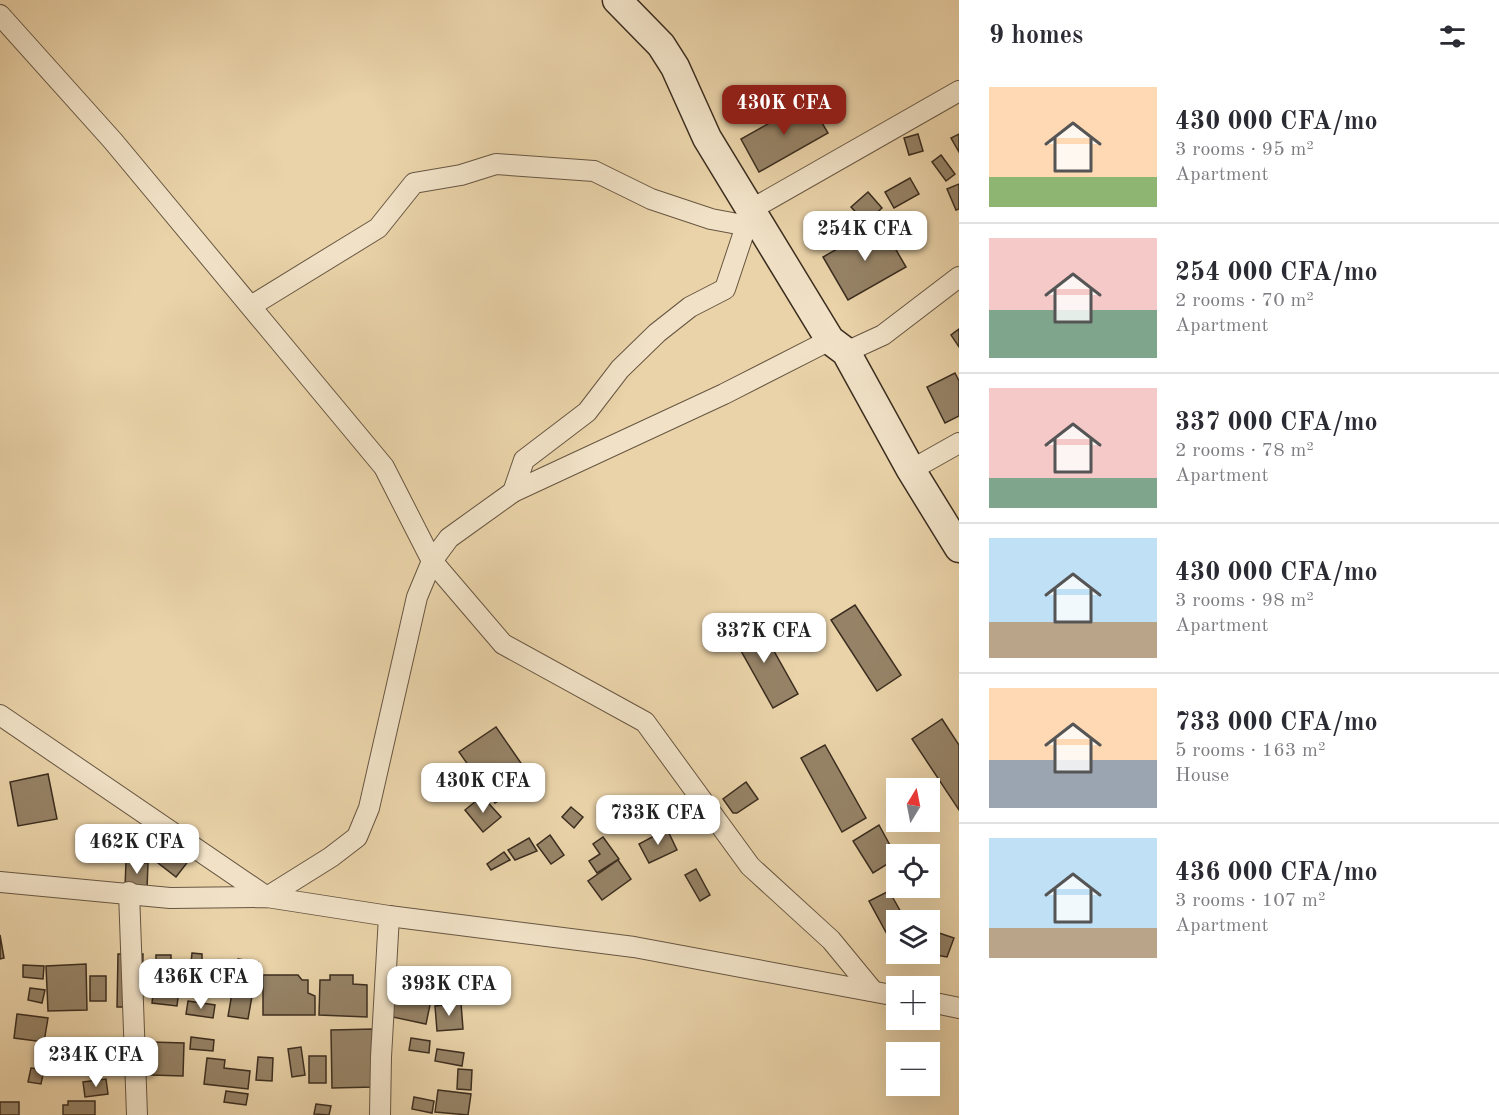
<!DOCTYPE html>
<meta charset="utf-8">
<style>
:root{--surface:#fff;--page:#f2f2f3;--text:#2b2b33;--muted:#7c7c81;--line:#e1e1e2;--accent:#8f2418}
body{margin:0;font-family:"Old Standard TT",serif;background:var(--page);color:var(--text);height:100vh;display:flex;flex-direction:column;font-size:22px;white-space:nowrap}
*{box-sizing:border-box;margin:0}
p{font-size:20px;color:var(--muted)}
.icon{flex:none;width:33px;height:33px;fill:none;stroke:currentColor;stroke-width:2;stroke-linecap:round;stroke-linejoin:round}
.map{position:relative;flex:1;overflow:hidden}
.drawer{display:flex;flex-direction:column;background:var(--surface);width:540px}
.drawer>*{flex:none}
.needle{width:39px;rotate:10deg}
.buttons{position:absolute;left:886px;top:778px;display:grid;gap:12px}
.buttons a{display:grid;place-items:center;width:54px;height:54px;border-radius:0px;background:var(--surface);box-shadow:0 6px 24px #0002;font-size:30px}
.price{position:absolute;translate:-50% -51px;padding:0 14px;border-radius:12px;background:#fff;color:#222;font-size:20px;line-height:39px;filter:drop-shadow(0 2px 3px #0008)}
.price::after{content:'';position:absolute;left:50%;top:36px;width:18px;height:14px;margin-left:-9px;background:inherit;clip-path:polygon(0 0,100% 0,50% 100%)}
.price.on{background:var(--accent);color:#fff}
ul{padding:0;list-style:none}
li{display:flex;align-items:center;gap:18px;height:150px;padding:0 30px}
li+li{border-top:2px solid var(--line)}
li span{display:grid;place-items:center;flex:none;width:168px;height:120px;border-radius:0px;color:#555}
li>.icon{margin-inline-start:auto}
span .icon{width:72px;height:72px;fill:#fffc;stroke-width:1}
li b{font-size:26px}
h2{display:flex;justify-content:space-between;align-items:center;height:72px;padding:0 30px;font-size:26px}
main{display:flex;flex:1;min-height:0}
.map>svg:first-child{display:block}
</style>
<main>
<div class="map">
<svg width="959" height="1115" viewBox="0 0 959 1115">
<rect width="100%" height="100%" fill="#ead3a9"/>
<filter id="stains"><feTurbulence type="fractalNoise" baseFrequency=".00333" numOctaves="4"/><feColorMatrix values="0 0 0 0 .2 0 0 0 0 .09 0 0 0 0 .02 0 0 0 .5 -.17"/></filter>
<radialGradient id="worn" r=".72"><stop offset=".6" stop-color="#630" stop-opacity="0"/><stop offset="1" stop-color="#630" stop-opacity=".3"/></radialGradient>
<g fill="#968367" stroke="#3b2d1f" stroke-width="1.5">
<path d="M809,101L828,133L759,172L741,139Z"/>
<path d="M918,134L923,151L909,155L904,138Z"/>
<path d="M959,134V152L951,138Z"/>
<path d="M941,155L955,174L946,181L932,162Z"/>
<path d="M910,178L919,194L894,208L885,192Z"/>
<path d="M959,184V209L956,210L947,189Z"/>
<path d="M868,192L882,208L866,223L851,207Z"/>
<path d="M881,224L906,267L848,300L823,257Z"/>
<path d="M959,329V347L951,335Z"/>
<path d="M955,373L959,381V416L945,423L927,387Z"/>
<path d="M855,605L901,675L877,691L831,620Z"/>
<path d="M756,619L798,694L773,708L731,633Z"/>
<path d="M942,719L959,745V810L912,739Z"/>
<path d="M496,727L532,779L495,803L459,752Z"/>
<path d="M825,745L866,818L842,832L801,758Z"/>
<path d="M48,774L57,819L18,826L10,782Z"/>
<path d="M746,782L758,799L737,813H733L723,799Z"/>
<path d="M482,796L501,817L483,832L465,810Z"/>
<path d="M675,802L681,811L668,820L662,811Z"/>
<path d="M571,807L583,817L574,828L562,817Z"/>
<path d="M879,825L897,858L873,873L853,841Z"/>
<path d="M127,829L150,831L147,859L124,857Z"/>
<path d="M667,829L677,850L649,863L639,844Z"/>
<path d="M550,835L564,855L551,864L537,845Z"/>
<path d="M603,837L619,859L597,873L589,861L600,854L593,844Z"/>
<path d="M529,838L537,851L515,860L508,850Z"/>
<path d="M167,841L190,859L176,877L153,859Z"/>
<path d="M504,852L510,860L491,870L487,864Z"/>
<path d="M618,860L631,879L602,900L588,881Z"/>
<path d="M126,862L148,863L147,889L125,887Z"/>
<path d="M696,869L710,895L700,901L685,875Z"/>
<path d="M889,891L906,921H897V947H894L869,901Z"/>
<path d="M930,930L954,938L947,957L930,954Z"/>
<path d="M0,935L4,958L0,959Z"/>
<path d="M192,953L202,954V964L191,963Z"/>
<path d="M118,954H143L142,1007H117Z"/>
<rect x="156" y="955" width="15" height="21"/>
<path d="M238,959L258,962L248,1019L228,1016Z"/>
<path d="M86,964L87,1010L48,1011L46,966Z"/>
<path d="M23,965L44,966L43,979L23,977Z"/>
<path d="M263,975H298L302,980H308V993L315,996V1015H263Z"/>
<path d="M330,975H353V984L367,985V1017L319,1015L320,980H330Z"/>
<path d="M394,975L424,980L421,993L392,988Z"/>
<rect x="90" y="976" width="16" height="25"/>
<path d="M154,986L179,989L177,1006L152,1003Z"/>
<path d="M30,988L45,990L42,1003L28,1000Z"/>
<path d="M393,993L431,1000L426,1024L388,1016Z"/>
<path d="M188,1001L215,1005L213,1018L186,1014Z"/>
<path d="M461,1003L463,1029L437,1031L435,1006Z"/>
<path d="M17,1014L48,1018L44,1042L14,1038Z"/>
<path d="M374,1029L375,1087L332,1088L331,1030Z"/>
<path d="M191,1037L214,1040L213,1051L190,1049Z"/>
<path d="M411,1038L430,1041L429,1053L409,1050Z"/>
<path d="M151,1042L184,1043L183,1076L151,1075Z"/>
<path d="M301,1047L305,1075L292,1077L288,1049Z"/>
<path d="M437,1049L464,1053L462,1066L435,1061Z"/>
<rect x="309" y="1056" width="17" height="27"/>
<path d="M258,1057L273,1058L272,1081L256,1080Z"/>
<path d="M207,1058L225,1060L224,1068L250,1071L248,1089L204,1084Z"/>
<path d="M31,1068L44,1070L41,1084L28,1082Z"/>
<path d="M458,1069L472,1070L471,1090L457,1089Z"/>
<path d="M106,1079L108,1094L85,1097L83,1082Z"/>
<path d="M438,1090L471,1094L468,1115L435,1112Z"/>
<path d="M226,1091L248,1094L246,1105L224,1102Z"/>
<path d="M414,1097L434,1101L432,1113L412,1109Z"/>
<path d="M68,1101H95V1115H63V1105H68Z"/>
<rect x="0" y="1102" width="19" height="13"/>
<path d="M316,1104L331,1106L329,1115L314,1114Z"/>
</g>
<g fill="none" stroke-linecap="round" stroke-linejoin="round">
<defs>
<g id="minor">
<path d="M0,15L113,141L384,467L432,561L503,644L645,722L750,866L831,940L873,991"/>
<path d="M251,306L378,228L414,183L461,175L496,164L594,171L651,199L711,219L743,225L752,209L959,91"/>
<path d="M846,352L883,335L959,277"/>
<path d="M911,470L959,443"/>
<path d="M513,492L524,460L587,412L620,369L657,333L690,307L725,289L750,214"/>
<path d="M0,715L267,897L331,857L357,837L369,808L417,597L432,561L449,538L513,492L724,394L830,340"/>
<path d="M0,882L170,898L267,897L389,916L634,947L897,996"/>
<path d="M129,892L137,1115"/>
<path d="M930,1002L959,1008"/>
<path d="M380,1115L381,1057L389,916"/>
</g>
<path id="secondary" d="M617,0L661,45L675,67L707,138L830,340L846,352L911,470L959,548"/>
</defs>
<use href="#minor" stroke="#675642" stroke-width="22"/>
<use href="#secondary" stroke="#3b2d1f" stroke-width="31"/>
<use href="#minor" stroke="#f1e2c7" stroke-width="20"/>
<use href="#secondary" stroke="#f1e2c7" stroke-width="28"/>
</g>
<rect width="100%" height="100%" filter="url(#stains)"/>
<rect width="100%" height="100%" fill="url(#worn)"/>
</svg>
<div class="buttons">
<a><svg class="needle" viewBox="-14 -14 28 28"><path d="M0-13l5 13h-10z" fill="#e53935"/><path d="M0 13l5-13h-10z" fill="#7c7c81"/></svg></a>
<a><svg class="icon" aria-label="locate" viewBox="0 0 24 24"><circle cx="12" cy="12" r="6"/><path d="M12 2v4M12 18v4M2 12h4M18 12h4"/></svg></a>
<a><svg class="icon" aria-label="layers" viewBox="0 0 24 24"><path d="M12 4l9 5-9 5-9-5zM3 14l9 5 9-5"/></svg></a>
<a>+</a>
<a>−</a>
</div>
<b class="price on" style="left:784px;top:136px">430K CFA</b>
<b class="price" style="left:865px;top:262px">254K CFA</b>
<b class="price" style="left:764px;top:664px">337K CFA</b>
<b class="price" style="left:483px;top:814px">430K CFA</b>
<b class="price" style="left:658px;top:846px">733K CFA</b>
<b class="price" style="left:137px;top:875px">462K CFA</b>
<b class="price" style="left:201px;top:1010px">436K CFA</b>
<b class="price" style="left:449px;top:1017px">393K CFA</b>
<b class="price" style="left:96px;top:1088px">234K CFA</b>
</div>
<section class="drawer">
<h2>9 homes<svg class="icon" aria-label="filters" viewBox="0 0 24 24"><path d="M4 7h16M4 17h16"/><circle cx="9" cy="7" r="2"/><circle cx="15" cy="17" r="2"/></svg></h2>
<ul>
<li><span style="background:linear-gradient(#ffd9b3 75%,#8fb573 0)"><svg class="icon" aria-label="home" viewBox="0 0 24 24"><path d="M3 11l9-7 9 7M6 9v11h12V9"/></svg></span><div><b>430 000 CFA/mo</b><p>3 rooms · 95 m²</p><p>Apartment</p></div></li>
<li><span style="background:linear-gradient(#f6c9c9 60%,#7fa58c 0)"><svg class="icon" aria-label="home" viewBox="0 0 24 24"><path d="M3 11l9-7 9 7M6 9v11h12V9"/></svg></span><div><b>254 000 CFA/mo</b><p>2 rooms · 70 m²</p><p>Apartment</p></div></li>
<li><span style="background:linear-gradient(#f6c9c9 75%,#7fa58c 0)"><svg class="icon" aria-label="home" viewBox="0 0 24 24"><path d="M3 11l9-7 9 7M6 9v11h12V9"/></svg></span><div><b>337 000 CFA/mo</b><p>2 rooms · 78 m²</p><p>Apartment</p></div></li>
<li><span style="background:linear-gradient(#bfe0f5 70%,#b9a48a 0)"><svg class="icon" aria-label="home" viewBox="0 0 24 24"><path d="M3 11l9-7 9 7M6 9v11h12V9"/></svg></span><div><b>430 000 CFA/mo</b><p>3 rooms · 98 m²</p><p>Apartment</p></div></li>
<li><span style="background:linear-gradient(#ffd9b3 60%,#9aa5b1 0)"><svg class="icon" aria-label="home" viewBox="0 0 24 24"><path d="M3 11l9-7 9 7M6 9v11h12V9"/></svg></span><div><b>733 000 CFA/mo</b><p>5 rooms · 163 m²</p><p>House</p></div></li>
<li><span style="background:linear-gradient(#bfe0f5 75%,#b9a48a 0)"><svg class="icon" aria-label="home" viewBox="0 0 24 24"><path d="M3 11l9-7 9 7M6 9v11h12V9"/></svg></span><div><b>436 000 CFA/mo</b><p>3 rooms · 107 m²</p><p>Apartment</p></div></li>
</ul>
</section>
</main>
